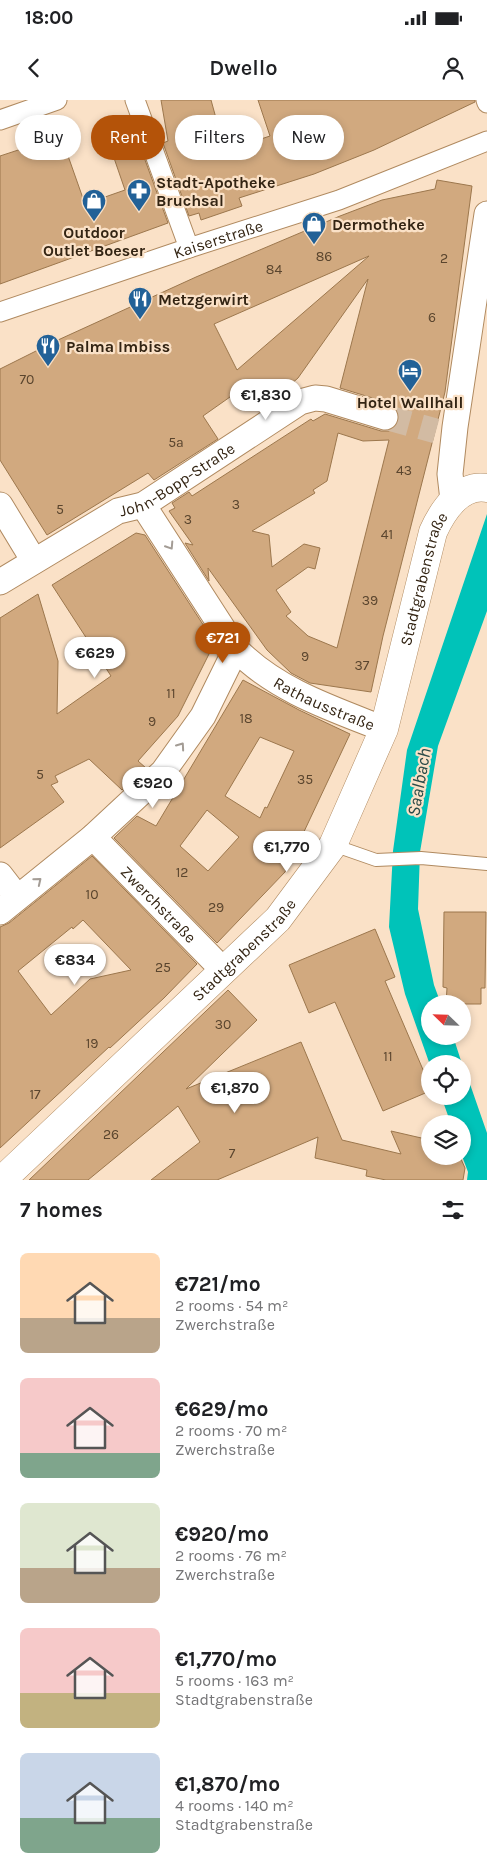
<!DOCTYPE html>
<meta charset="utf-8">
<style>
:root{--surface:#fff;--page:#f2f2f2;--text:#202124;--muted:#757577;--accent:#b45309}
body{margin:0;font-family:Karla,sans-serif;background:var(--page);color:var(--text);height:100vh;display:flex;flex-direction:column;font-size:19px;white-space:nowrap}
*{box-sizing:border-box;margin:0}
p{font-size:16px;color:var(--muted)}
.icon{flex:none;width:28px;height:28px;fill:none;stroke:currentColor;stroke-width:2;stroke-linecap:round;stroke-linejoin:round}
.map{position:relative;height:1080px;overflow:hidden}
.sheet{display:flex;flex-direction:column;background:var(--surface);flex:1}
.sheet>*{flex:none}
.hud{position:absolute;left:15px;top:15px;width:458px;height:45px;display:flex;gap:10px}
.needle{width:32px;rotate:293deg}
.tools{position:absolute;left:421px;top:895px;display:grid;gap:10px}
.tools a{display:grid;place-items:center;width:50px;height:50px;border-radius:50%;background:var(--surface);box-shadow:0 2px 8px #0003;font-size:25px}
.price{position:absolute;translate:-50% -42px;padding:0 11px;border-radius:18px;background:#fff;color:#222;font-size:16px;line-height:32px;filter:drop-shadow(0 1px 2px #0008)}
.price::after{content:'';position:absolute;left:50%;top:30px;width:15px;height:11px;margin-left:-8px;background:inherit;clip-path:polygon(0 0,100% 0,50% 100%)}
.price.selected{background:var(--accent);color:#fff}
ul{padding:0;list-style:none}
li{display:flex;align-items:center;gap:15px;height:125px;padding:0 20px}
li span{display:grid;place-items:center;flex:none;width:140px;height:100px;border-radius:8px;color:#555}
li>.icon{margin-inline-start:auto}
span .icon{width:60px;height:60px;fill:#fffc;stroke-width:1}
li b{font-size:21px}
h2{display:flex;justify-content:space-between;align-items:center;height:60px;padding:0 20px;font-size:21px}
.tag{padding:0 18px;border-radius:22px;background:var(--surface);box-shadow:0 2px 8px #0003;font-size:18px;line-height:45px}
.tag.selected{background:var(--accent);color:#fff}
.status{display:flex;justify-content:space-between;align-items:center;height:35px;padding:0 25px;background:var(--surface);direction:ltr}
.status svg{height:14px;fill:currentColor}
header{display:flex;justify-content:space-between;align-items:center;height:65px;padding:0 20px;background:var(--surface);font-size:22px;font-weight:600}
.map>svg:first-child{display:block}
</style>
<div class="status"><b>18:00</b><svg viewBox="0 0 49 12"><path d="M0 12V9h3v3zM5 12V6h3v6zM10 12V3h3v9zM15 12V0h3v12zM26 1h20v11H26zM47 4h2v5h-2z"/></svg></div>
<header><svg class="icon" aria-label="back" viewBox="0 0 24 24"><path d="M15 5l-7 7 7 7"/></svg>Dwello<svg class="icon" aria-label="person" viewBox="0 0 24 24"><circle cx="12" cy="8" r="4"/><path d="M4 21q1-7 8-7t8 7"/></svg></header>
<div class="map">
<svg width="487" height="1080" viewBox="0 0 487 1080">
<rect width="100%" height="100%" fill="#fae1c7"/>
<g fill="#00c3b9">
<path d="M487,414V511L438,646L420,752L418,809L434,885L441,904H430V936H453L462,964H430V965L405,894L389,827L393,751L407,650Z"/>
<path d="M463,964L487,1033V1080H467L468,1072L462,1056V1024H451L441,996H462Z"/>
</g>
<g fill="#d1a97f" stroke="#9c774d" fill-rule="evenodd">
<path d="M161,0H211L225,51L270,36L258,0H475V2L374,50L314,74L239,98L242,106L201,120L199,113L189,116L163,43L168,41Z"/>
<path d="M61,36L85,104L125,90L114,58L141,49L168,123L0,184V56Z"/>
<path d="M437,80L472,86L445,292L383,536L371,592L310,583L291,573L267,550L208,468L209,481L185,443L193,445L169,411L175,408L172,403L189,392L192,396L311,319L313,321L325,314L381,331H389L395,327L399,322V314L395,307L389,303L340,288L368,179L298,278L264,308L247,285L203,316L218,339L154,380L148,373L47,435L0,360V269L58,240L196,177L340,116L382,100L435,89ZM369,156L237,270L214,224ZM338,333L363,341L389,340L337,548L308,536L286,516L291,512L276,490L308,467L315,469L320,448L304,444L272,467L269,435L252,431L315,393L313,390L327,381Z"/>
<path d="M136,433L145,435L213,540L214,544L178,616L138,661L146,668L122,690L89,659L55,676L58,682L51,685L64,702L0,748V518L38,494L58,561L57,614L111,576L52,485Z"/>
<path d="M243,580L299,610L350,634L285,772L217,843L114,738L137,716L156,726ZM260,637L294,651L267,708L265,707L260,718L225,696ZM207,710L239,737L208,771L180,746Z"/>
<path d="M92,756L197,864L164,898L110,948L109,947L0,1048V827L9,823ZM83,820L131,870L90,879L51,915L18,871L72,827L73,829Z"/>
<path d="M444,812H486L485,888H481V904H446L447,888L443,887Z"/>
<path d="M375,829L395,877L385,881L430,986V991L383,1011L335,902L309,913L289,865Z"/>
<path d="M228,890L257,920L186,989L301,942L342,1040L401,1054L391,1031L430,1040V1056H451L461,1059L465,1068L463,1080H386L366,1076L367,1070L315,1058L318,1037L217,1080H151L200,1042L178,1006L88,1080H29Z"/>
</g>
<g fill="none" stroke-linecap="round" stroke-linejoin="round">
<path stroke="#d2bba3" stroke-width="25" stroke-dasharray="25 12" stroke-linecap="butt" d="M385,317L436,331"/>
<defs>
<path id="service" d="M333,745L376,760L421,758L487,764"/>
<g id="pedestrian">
<path d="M135,0L189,148"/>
<path d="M486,0L487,3"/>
<path d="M0,20L57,0"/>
<path id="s1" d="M0,212L189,148L339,100L487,41"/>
</g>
<g id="minor">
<path d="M453,400L450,374L455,327L487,114"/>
<path d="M0,405L34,461"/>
<path id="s2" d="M143,405L236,549C275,590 333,609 384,629"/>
<path id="s3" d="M0,482L118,411L143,405L300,302L315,298L326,299L385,317"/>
<path id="s4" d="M93,737L224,871"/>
<path d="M0,775L17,797"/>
<path d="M0,812L93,737L163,672L203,616L236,549"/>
</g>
<g id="tertiary">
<path id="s5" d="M2,1080L278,819L333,745L384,629L433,432C442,412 460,383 487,388"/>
</g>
</defs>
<use href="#service" stroke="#b08a60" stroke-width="14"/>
<use href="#pedestrian" stroke="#b08a60" stroke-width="21"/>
<use href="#minor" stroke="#b08a60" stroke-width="27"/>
<use href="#tertiary" stroke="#b08a60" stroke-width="29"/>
<use href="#service" stroke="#fff" stroke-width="12"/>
<use href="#pedestrian" stroke="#fff" stroke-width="19"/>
<use href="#minor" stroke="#fff" stroke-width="25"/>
<use href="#tertiary" stroke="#fff" stroke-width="28"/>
</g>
<defs><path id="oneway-chevron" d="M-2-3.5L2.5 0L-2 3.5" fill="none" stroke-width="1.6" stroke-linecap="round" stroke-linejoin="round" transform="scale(1.25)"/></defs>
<g stroke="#a39c95">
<use href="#oneway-chevron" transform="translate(170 446) rotate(57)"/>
<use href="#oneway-chevron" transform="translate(181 646) rotate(-55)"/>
<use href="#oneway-chevron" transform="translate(38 781) rotate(-39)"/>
</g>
<defs>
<symbol id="pharmacy-pin" viewBox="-11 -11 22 30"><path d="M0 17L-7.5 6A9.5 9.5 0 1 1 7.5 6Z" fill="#226197" stroke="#fae1c7"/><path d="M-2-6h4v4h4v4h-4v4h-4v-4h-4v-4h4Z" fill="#fff"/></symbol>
<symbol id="shop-pin" viewBox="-11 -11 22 30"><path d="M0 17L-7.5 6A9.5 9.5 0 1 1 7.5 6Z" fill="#226197" stroke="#fae1c7"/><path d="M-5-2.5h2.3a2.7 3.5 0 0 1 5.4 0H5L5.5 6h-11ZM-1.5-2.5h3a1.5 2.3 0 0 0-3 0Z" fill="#fff"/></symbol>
<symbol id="restaurant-pin" viewBox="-11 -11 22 30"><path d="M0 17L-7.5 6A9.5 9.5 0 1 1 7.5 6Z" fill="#226197" stroke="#fae1c7"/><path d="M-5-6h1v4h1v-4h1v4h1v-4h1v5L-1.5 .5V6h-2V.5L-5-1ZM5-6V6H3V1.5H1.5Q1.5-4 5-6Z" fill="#fff"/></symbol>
<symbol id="hotel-pin" viewBox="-11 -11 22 30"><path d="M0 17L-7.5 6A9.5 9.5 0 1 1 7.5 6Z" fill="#226197" stroke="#fae1c7"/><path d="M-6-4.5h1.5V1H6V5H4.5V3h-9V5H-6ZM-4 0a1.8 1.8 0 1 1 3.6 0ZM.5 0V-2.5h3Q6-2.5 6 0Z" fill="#fff"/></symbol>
</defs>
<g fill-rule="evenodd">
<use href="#pharmacy-pin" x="125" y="77" width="28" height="38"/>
<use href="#shop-pin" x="80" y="87" width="28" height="38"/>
<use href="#shop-pin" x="300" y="110" width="28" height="38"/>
<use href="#restaurant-pin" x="126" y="185" width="28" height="38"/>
<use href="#restaurant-pin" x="34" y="232" width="28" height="38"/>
<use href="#hotel-pin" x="396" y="257" width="28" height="38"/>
</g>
<g text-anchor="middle" stroke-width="4.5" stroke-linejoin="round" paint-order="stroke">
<g font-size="14" fill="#5a452e">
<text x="324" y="161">86</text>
<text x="444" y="163">2</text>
<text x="274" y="174">84</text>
<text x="432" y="222">6</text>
<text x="27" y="284">70</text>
<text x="176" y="347">5a</text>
<text x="404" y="375">43</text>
<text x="236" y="409">3</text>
<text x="60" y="414">5</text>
<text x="188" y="424">3</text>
<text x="387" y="439">41</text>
<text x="370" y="505">39</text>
<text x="305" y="561">9</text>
<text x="362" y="570">37</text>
<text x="171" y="598">11</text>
<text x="246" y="623">18</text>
<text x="152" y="626">9</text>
<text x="40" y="679">5</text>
<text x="305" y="684">35</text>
<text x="182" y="777">12</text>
<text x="92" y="799">10</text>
<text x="216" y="812">29</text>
<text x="163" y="872">25</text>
<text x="223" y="929">30</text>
<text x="92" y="948">19</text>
<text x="388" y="961">11</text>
<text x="35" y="999">17</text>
<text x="111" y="1039">26</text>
<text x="232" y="1058">7</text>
</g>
<g font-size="16" font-weight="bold" fill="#332413" stroke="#fae1c7" text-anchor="start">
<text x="156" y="88">Stadt-Apotheke<tspan x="156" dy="18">Bruchsal</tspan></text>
<text x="332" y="130">Dermotheke</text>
<text x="94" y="138" text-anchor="middle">Outdoor<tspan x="94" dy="18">Outlet Boeser</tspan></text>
<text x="158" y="205">Metzgerwirt</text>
<text x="66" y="252">Palma Imbiss</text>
<text x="410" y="308" text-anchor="middle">Hotel Wallhall</text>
</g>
<g font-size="16" fill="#332413" stroke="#fae1c7">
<text dy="6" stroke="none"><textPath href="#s1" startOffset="230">Kaiserstraße</textPath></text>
<text dy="6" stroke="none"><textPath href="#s3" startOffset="205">John-Bopp-Straße</textPath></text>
<text dy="6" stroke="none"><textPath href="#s5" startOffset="754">Stadtgrabenstraße</textPath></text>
<text dy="6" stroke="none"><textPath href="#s2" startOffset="276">Rathausstraße</textPath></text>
<text dy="6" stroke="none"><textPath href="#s4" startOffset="94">Zwerchstraße</textPath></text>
<text dy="6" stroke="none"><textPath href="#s5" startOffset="334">Stadtgrabenstraße</textPath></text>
</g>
<g font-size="18" font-style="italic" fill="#2b4b48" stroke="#fae1c7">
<text transform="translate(419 682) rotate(-80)" y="6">Saalbach</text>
</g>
</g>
</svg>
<div class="tools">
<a><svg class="needle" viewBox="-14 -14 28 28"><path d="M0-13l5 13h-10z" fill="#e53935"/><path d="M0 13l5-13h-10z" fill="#757577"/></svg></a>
<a><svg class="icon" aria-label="locate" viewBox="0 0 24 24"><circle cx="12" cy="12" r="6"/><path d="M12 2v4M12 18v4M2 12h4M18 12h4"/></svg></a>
<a><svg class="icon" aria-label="layers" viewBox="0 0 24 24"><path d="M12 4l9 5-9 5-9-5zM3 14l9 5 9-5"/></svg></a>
</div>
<b class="price" style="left:266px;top:321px">€1,830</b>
<b class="price selected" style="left:223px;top:564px">€721</b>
<b class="price" style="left:95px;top:579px">€629</b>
<b class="price" style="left:153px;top:709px">€920</b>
<b class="price" style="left:287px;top:773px">€1,770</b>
<b class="price" style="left:75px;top:886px">€834</b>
<b class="price" style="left:235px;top:1014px">€1,870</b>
<div class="hud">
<a class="tag">Buy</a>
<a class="tag selected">Rent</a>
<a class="tag">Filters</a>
<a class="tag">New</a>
</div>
</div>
<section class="sheet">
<h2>7 homes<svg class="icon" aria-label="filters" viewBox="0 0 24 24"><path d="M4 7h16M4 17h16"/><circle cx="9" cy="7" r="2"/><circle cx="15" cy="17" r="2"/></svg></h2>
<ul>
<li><span style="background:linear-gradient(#ffd9b3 65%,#b9a48a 0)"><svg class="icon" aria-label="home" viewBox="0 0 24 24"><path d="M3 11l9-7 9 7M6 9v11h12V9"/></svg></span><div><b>€721/mo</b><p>2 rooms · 54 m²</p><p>Zwerchstraße</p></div></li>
<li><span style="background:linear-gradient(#f6c9c9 75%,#7fa58c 0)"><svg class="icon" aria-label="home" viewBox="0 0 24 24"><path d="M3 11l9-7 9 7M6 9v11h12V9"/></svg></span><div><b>€629/mo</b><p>2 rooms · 70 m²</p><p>Zwerchstraße</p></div></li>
<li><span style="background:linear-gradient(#dfe7d0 65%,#b9a48a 0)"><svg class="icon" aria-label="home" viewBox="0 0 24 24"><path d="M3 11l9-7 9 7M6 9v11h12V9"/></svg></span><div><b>€920/mo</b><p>2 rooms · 76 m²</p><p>Zwerchstraße</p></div></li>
<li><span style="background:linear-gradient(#f6c9c9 65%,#c2b280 0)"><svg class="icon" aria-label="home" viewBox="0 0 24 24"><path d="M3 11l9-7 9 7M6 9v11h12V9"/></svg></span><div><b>€1,770/mo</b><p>5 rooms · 163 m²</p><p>Stadtgrabenstraße</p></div></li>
<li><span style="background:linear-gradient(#c9d6e8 65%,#7fa58c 0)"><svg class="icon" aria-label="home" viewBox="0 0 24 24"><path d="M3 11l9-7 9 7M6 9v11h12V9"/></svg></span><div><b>€1,870/mo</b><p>4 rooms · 140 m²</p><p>Stadtgrabenstraße</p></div></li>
</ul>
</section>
